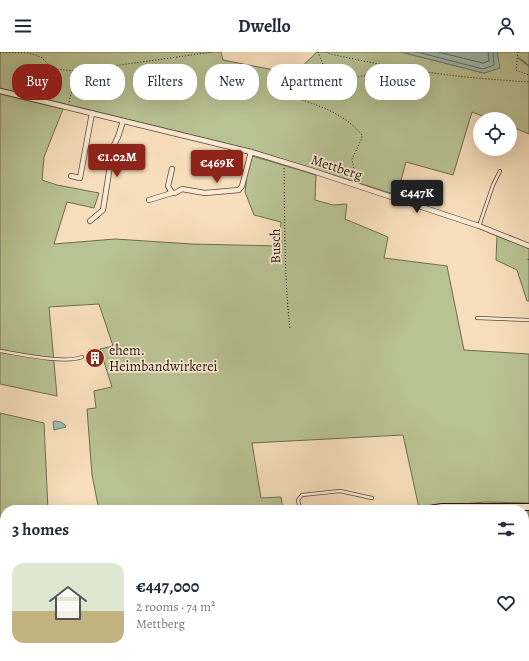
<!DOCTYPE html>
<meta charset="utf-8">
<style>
:root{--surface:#fff;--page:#f2f2f3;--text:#1f2937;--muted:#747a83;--line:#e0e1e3;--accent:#8f2418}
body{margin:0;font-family:Alegreya,serif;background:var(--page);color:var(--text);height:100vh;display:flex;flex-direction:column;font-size:15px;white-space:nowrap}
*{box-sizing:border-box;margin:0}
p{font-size:13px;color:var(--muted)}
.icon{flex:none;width:22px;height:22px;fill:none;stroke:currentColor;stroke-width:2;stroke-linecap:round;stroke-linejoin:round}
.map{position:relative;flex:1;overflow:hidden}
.drawer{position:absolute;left:0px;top:453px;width:529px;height:156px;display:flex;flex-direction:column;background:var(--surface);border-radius:16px 16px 0 0;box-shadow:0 4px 16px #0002}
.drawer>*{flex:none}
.banner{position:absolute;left:12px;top:12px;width:505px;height:36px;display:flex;gap:8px}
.tools{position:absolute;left:473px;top:60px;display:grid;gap:8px}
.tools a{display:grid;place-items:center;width:44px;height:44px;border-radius:50%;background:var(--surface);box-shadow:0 4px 16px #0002;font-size:20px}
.price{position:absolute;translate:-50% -34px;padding:0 9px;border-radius:4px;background:var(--accent);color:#fff;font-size:13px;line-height:26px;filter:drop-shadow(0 1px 2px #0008)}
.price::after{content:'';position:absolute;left:50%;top:24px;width:12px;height:9px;margin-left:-6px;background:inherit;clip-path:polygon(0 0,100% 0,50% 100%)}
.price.current{background:#222;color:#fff}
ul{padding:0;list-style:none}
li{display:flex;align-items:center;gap:12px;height:100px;padding:0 12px}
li+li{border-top:1px solid var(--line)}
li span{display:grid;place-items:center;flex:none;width:112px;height:80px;border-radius:12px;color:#555}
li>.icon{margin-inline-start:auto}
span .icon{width:48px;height:48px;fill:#fffc;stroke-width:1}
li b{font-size:17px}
h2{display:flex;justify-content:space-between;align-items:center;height:48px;padding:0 12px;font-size:17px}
.chip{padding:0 14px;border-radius:16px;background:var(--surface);box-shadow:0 4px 16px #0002;font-size:14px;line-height:36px}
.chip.current{background:var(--accent);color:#fff}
header{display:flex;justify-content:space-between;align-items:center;height:52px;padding:0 12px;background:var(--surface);font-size:18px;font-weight:600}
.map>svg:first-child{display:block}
</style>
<header><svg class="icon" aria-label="menu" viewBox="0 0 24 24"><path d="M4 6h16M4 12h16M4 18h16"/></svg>Dwello<svg class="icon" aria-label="person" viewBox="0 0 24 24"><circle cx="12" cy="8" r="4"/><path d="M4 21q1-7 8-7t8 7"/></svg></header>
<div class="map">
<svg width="529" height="609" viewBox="0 0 529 609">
<rect width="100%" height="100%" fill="#f7debc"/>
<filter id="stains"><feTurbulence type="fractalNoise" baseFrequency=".005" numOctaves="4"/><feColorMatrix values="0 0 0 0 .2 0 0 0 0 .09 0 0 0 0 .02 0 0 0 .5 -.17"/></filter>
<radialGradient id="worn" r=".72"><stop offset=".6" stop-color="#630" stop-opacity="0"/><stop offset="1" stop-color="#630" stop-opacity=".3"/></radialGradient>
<g fill="#b9c293" stroke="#6f6c50">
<path d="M0,0H221L223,8L294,22L317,0H401L484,21L499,16L497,0H529V82L510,74V67H490L472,60L453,123L406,110L397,143L253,98L0,36Z"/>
<path d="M0,42L63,57L44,105L42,128L57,133L99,141L94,156L67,150L54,192L115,187L192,192L279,194L281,170L254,163L245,140L249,103L316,123L315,148L333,153L347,152L345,167L388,185L384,206L447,214L464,298L529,302V451L484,450L419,456L403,383L252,391L261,446L281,445L283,458H99L92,423L87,357L96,356L94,339L112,335L100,297L113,294L99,252L49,255L57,344L0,332Z"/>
<path d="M497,183L529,196V249H527L517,218L496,208Z"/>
<path d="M0,361L44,371L48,458H5V550H0Z"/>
<path d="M524,458H529V519L524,518Z"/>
<path d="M0,564H5V604H80L79,609H0Z"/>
<path d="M126,604H246V609H125Z"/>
</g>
<g fill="#9dbcb3" stroke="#6d7a71">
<path d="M401,0H497L500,16L484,21Z"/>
<path d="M55,369L61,370L65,373L66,375L54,378L53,370Z"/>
</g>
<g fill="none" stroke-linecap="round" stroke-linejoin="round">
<g stroke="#616a60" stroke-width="1">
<path d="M417,0L483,17L494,13L493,0"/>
<path d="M438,0L483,11L489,9L488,0"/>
</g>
<path stroke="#6d7a71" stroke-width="2" d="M519,6L529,14"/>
<defs>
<g id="service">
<path d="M479,174L493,133L500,119"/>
<path d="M477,266L529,268"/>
<path d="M0,299C20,302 65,312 82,305"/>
<path d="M300,458L298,448L302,443L340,439L372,446"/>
</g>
<g id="minor">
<path d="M0,39L251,100L310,118L479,174L529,194"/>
<path d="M172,117L168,134L172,141H175L182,137L205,141L239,138L242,134L251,100"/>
<path d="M71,124L80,126L92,61"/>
<path d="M149,148L172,141"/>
<path d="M90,169L103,158L113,95L118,85L123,69"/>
<path d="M123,609L124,604"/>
</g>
<g id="secondary">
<path d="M423,458L442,455H529"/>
<path d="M0,556H5"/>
</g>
</defs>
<use href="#service" stroke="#5a4939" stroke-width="4"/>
<use href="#minor" stroke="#5a4939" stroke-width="6"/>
<use href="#secondary" stroke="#25170d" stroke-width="8"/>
<g stroke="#25170d" stroke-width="1" stroke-dasharray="1 2" stroke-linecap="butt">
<path d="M0,0L28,1L41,5L53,17L76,19"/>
<path d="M318,0L324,15L337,29"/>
<path d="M326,0L330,2C367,10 403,17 441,22C470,26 500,28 529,30"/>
<path d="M518,0L516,18L529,23"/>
<path d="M69,50L77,19L213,0"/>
<path d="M284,116C285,170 284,224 290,277"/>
<path d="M356,128L352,107L362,86V83C342,59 316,53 287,43L285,41L286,39L314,33L327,29H340L352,27L361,24L379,23L381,13"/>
<path d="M528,208L529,206"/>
<path d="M524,519L529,521"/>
</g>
<use href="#service" stroke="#faead3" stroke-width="2.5"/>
<use href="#minor" stroke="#faead3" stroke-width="4.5"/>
<use href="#secondary" stroke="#faead3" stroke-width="6"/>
</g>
<defs>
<symbol id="building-disc" viewBox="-11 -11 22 22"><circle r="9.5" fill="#8f2418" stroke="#faead3"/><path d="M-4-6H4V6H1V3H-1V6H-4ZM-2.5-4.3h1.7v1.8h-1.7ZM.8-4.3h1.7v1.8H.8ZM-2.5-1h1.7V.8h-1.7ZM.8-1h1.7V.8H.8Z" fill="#fff"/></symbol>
</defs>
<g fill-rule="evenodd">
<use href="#building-disc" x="84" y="295" width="22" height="22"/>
</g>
<g text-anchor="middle" stroke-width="3.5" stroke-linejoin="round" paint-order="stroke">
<g font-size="14" fill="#25170d" stroke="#faead3">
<text transform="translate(337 115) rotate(18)" y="5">Mettberg</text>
<text transform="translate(275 194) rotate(-91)" y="5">Busch</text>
</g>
<g font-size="14" fill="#25170d" stroke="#faead3" text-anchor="start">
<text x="109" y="303">ehem.<tspan x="109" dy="16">Heimbandwirkerei</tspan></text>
</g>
</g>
<rect width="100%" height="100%" filter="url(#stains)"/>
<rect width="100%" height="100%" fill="url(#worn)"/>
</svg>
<div class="tools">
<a><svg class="icon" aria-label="locate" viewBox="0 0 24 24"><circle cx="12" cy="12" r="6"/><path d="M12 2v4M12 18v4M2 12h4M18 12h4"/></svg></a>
</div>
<b class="price" style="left:117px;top:126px">€1.02M</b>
<b class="price" style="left:217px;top:132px">€469K</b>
<b class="price current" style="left:417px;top:162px">€447K</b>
<div class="banner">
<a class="chip current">Buy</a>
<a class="chip">Rent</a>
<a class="chip">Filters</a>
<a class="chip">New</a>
<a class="chip">Apartment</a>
<a class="chip">House</a>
</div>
<section class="drawer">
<h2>3 homes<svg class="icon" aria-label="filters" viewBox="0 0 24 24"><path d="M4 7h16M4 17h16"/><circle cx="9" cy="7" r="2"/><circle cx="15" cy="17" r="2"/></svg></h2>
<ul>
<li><span style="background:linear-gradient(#dfe7d0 60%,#c2b280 0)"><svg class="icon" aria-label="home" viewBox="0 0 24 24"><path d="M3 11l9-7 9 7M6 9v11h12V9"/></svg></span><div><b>€447,000</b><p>2 rooms · 74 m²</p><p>Mettberg</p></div><svg class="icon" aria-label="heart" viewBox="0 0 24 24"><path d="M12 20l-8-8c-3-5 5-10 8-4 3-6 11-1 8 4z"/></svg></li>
</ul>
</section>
</div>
